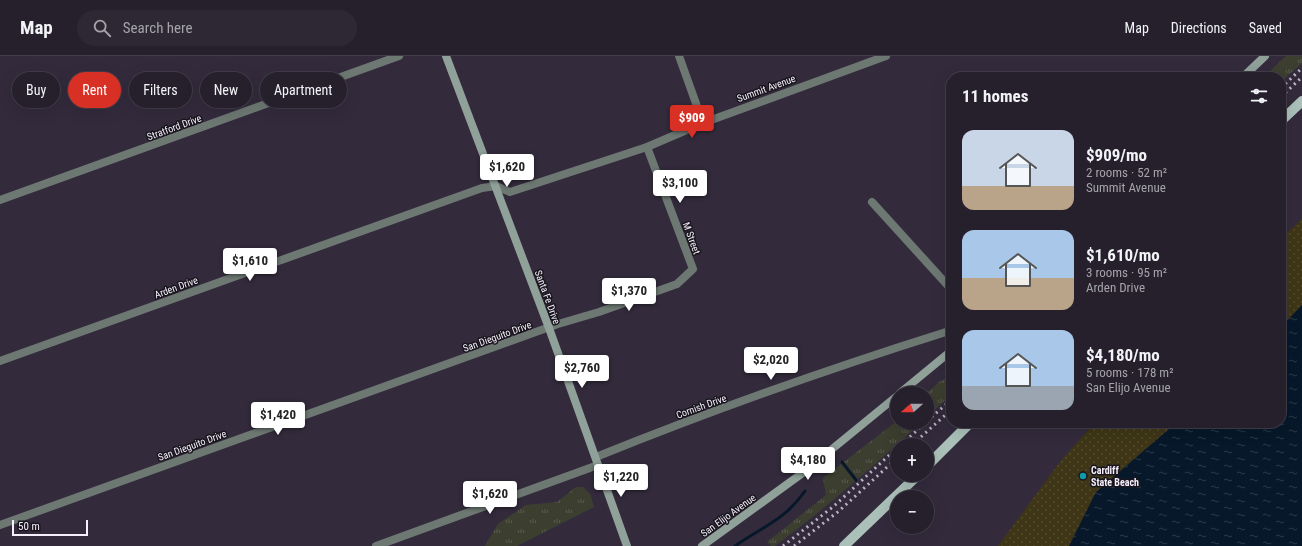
<!DOCTYPE html>
<meta charset="utf-8">
<style>
:root{--surface:#26202d;--page:#2e2835;--text:#f1f3f6;--muted:#a4a3aa;--line:#423e49;--accent:#d93025}
body{margin:0;font-family:"Roboto Condensed",sans-serif;background:var(--page);color:var(--text);height:100vh;display:flex;flex-direction:column;font-size:15px;white-space:nowrap}
*{box-sizing:border-box;margin:0}
p{font-size:13px;color:var(--muted)}
.icon{flex:none;width:22px;height:22px;fill:none;stroke:currentColor;stroke-width:2;stroke-linecap:round;stroke-linejoin:round}
.map{position:relative;flex:1;overflow:hidden}
.details{position:absolute;left:946px;top:16px;width:340px;height:356px;display:flex;flex-direction:column;background:var(--surface);border-radius:16px;box-shadow:0 4px 16px #0002,0 0 0 1px var(--line)}
.details>*{flex:none}
.guide{position:absolute;left:12px;top:16px;width:380px;height:36px;display:flex;gap:8px}
.needle{width:26px;rotate:250deg}
.tools{position:absolute;left:890px;top:330px;display:grid;gap:8px}
.tools a{display:grid;place-items:center;width:44px;height:44px;border-radius:50%;background:var(--surface);box-shadow:0 4px 16px #0002,0 0 0 1px var(--line);font-size:20px}
.scale{position:absolute;left:12px;bottom:10px;width:76px;box-sizing:border-box;padding-left:4px;border:2px solid #f5f0fc;border-top:0;font-size:11px;line-height:14px;white-space:nowrap;color:#f5f0fc;-webkit-text-stroke:3px #19151d;paint-order:stroke}
.price{position:absolute;translate:-50% -34px;padding:0 9px;border-radius:4px;background:#fff;color:#222;font-size:13px;line-height:26px;filter:drop-shadow(0 1px 2px #0008)}
.price::after{content:'';position:absolute;left:50%;top:24px;width:12px;height:9px;margin-left:-6px;background:inherit;clip-path:polygon(0 0,100% 0,50% 100%)}
.price.selected{background:var(--accent);color:#fff}
ul{padding:0;list-style:none}
li{display:flex;align-items:center;gap:12px;height:100px;padding:0 16px}
li span{display:grid;place-items:center;flex:none;width:112px;height:80px;border-radius:12px;color:#555}
li>.icon{margin-inline-start:auto}
span .icon{width:48px;height:48px;fill:#fffc;stroke-width:1}
li b{font-size:17px}
h2{display:flex;justify-content:space-between;align-items:center;height:48px;padding:0 16px;font-size:17px}
.tag{padding:0 14px;border-radius:18px;background:var(--surface);box-shadow:0 4px 16px #0002,0 0 0 1px var(--line);font-size:14px;line-height:36px}
.tag.selected{background:var(--accent);color:#fff}
header{display:flex;align-items:center;gap:24px;box-sizing:border-box;height:56px;padding:0 20px;background:var(--surface);border-bottom:1px solid var(--line)}
header strong{font-size:19px}
nav{display:flex;gap:22px;margin-inline-start:auto;font-size:14px}
.search{width:280px;height:36px;background:var(--page);display:flex;align-items:center;gap:10px;box-sizing:border-box;padding:0 14px;border-radius:22px;color:var(--muted);font-size:15px}
.map>svg:first-child{display:block}
</style>
<header>
<strong>Map</strong>
<div class="search"><svg class="icon" aria-label="search" viewBox="0 0 24 24"><circle cx="10" cy="10" r="6"/><path d="M15 15l6 6"/></svg>Search here</div>
<nav><a>Map</a><a>Directions</a><a>Saved</a></nav>
</header>
<div class="map">
<svg width="1302" height="490" viewBox="0 0 1302 490">
<defs>
<pattern id="grass-tufts" width="24" height="20" patternUnits="userSpaceOnUse"><rect width="24" height="20" fill="#3c3f2f"/><path d="M3 7l-1-3M5 7V3M7 7l1-3M15 17l-1-3M17 17v-4M19 17l1-3" fill="none" stroke="#595b4e"/></pattern>
<pattern id="sand-dots" width="8" height="8" patternUnits="userSpaceOnUse"><rect width="8" height="8" fill="#3e3616"/><path d="M2 2h.1M6 6h.1" fill="none" stroke="#514a2d" stroke-width="1.8" stroke-linecap="round"/></pattern>
<pattern id="water-ripples" width="26" height="14" patternUnits="userSpaceOnUse"><rect width="26" height="14" fill="#06182a"/><path d="M2 4q2-2 4 0t4 0M15 11q2-2 4 0t4 0" fill="none" stroke="#2b3a4a"/></pattern>
</defs>
<rect width="100%" height="100%" fill="#332b3c"/>
<g fill="url(#grass-tufts)">
<path d="M1286,0H1302V7L1281,26V21H1264Z"/>
<path d="M951,320V339L927,361V337L939,326Z"/>
<path d="M897,365V367H921C874,410 826,452 775,490H771L767,486L826,439L823,422Z"/>
<path d="M576,431H583L590,438L594,451L517,490H485L498,468L526,449L557,446Z"/>
</g>
<g fill="url(#sand-dots)">
<path d="M1302,163V249L1281,271V182Z"/>
<path d="M1095,367H1176L1096,436L1069,490H998L1062,403Z"/>
</g>
<path fill="url(#water-ripples)" d="M1302,249V490H1069L1096,436L1176,367H1281V271Z"/>
<g fill="none" stroke-linecap="round" stroke-linejoin="round">
<g stroke="#06182a" stroke-width="3">
<path d="M842,406L856,424"/>
<path d="M735,490C762,471 785,464 805,435"/>
</g>
<g stroke="#6d7873" stroke-width="8">
<path d="M679,0L703,67"/>
<path d="M0,144L399,0"/>
<path d="M872,146L951,233"/>
<path d="M0,305L482,132L496,130L510,136L647,91L703,67L886,0"/>
<path d="M596,401C710,355 828,313 946,276H951"/>
<path d="M0,469L558,268L599,256L677,228L693,213L647,91"/>
</g>
<path stroke="#6d7873" stroke-width="8" d="M376,490L598,409"/>
<g stroke="#90a19a" stroke-width="8">
<path d="M446,0L549,272L627,490"/>
<path d="M1243,21L1265,0"/>
<path d="M900,337L951,295"/>
<path d="M702,490L804,416L897,340"/>
</g>
<g stroke="#aac0b8" stroke-width="10">
<path d="M1281,65L1302,45"/>
<path d="M927,410L970,367"/>
<path d="M844,490L918,419"/>
</g>
<g stroke="#bbb5c3" stroke-width="3" stroke-dasharray="2 4" stroke-linecap="butt">
<path d="M1281,32L1302,12"/>
<path d="M1281,41L1302,21"/>
<path d="M927,365L951,344"/>
<path d="M901,389L925,367"/>
<path d="M912,389L951,354"/>
<path d="M783,490L834,450L897,392"/>
<path d="M794,490L839,455L897,402"/>
</g>
</g>
<circle fill="#0f9aa8" stroke="#19151d" stroke-width="1.5" cx="1083" cy="420" r="4"/>
<g text-anchor="middle" stroke-width="3" stroke-linejoin="round" paint-order="stroke">
<g font-size="10" fill="#f5f0fc" stroke="#19151d">
<text transform="translate(766 32) rotate(-20)" y="4">Summit Avenue</text>
<text transform="translate(174 71) rotate(-20)" y="4">Stratford Drive</text>
<text transform="translate(692 182) rotate(70)" y="4">M Street</text>
<text transform="translate(176 231) rotate(-20)" y="4">Arden Drive</text>
<text transform="translate(548 241) rotate(70)" y="4">Santa Fe Drive</text>
<text transform="translate(497 280) rotate(-20)" y="4">San Dieguito Drive</text>
<text transform="translate(701 350) rotate(-20)" y="4">Cornish Drive</text>
<text transform="translate(192 389) rotate(-20)" y="4">San Dieguito Drive</text>
<text transform="translate(728 459) rotate(-36)" y="4">San Elijo Avenue</text>
</g>
<g font-size="10" font-weight="bold" fill="#f5f0fc" stroke="#19151d" text-anchor="start">
<text x="1091" y="418">Cardiff<tspan x="1091" dy="12">State Beach</tspan></text>
</g>
</g>
</svg>
<div class="tools">
<a><svg class="needle" viewBox="-14 -14 28 28"><path d="M0-13l5 13h-10z" fill="#e53935"/><path d="M0 13l5-13h-10z" fill="#a4a3aa"/></svg></a>
<a>+</a>
<a>−</a>
</div>
<div class="scale">50 m</div>
<b class="price selected" style="left:692px;top:83px">$909</b>
<b class="price" style="left:507px;top:132px">$1,620</b>
<b class="price" style="left:680px;top:148px">$3,100</b>
<b class="price" style="left:250px;top:226px">$1,610</b>
<b class="price" style="left:629px;top:256px">$1,370</b>
<b class="price" style="left:771px;top:325px">$2,020</b>
<b class="price" style="left:582px;top:333px">$2,760</b>
<b class="price" style="left:278px;top:380px">$1,420</b>
<b class="price" style="left:808px;top:425px">$4,180</b>
<b class="price" style="left:621px;top:442px">$1,220</b>
<b class="price" style="left:490px;top:459px">$1,620</b>
<div class="guide">
<a class="tag">Buy</a>
<a class="tag selected">Rent</a>
<a class="tag">Filters</a>
<a class="tag">New</a>
<a class="tag">Apartment</a>
</div>
<section class="details">
<h2>11 homes<svg class="icon" aria-label="filters" viewBox="0 0 24 24"><path d="M4 7h16M4 17h16"/><circle cx="9" cy="7" r="2"/><circle cx="15" cy="17" r="2"/></svg></h2>
<ul>
<li><span style="background:linear-gradient(#c9d6e8 70%,#b9a48a 0)"><svg class="icon" aria-label="home" viewBox="0 0 24 24"><path d="M3 11l9-7 9 7M6 9v11h12V9"/></svg></span><div><b>$909/mo</b><p>2 rooms · 52 m²</p><p>Summit Avenue</p></div></li>
<li><span style="background:linear-gradient(#a9c7e8 60%,#b9a48a 0)"><svg class="icon" aria-label="home" viewBox="0 0 24 24"><path d="M3 11l9-7 9 7M6 9v11h12V9"/></svg></span><div><b>$1,610/mo</b><p>3 rooms · 95 m²</p><p>Arden Drive</p></div></li>
<li><span style="background:linear-gradient(#a9c7e8 70%,#9aa5b1 0)"><svg class="icon" aria-label="home" viewBox="0 0 24 24"><path d="M3 11l9-7 9 7M6 9v11h12V9"/></svg></span><div><b>$4,180/mo</b><p>5 rooms · 178 m²</p><p>San Elijo Avenue</p></div></li>
</ul>
</section>
</div>
